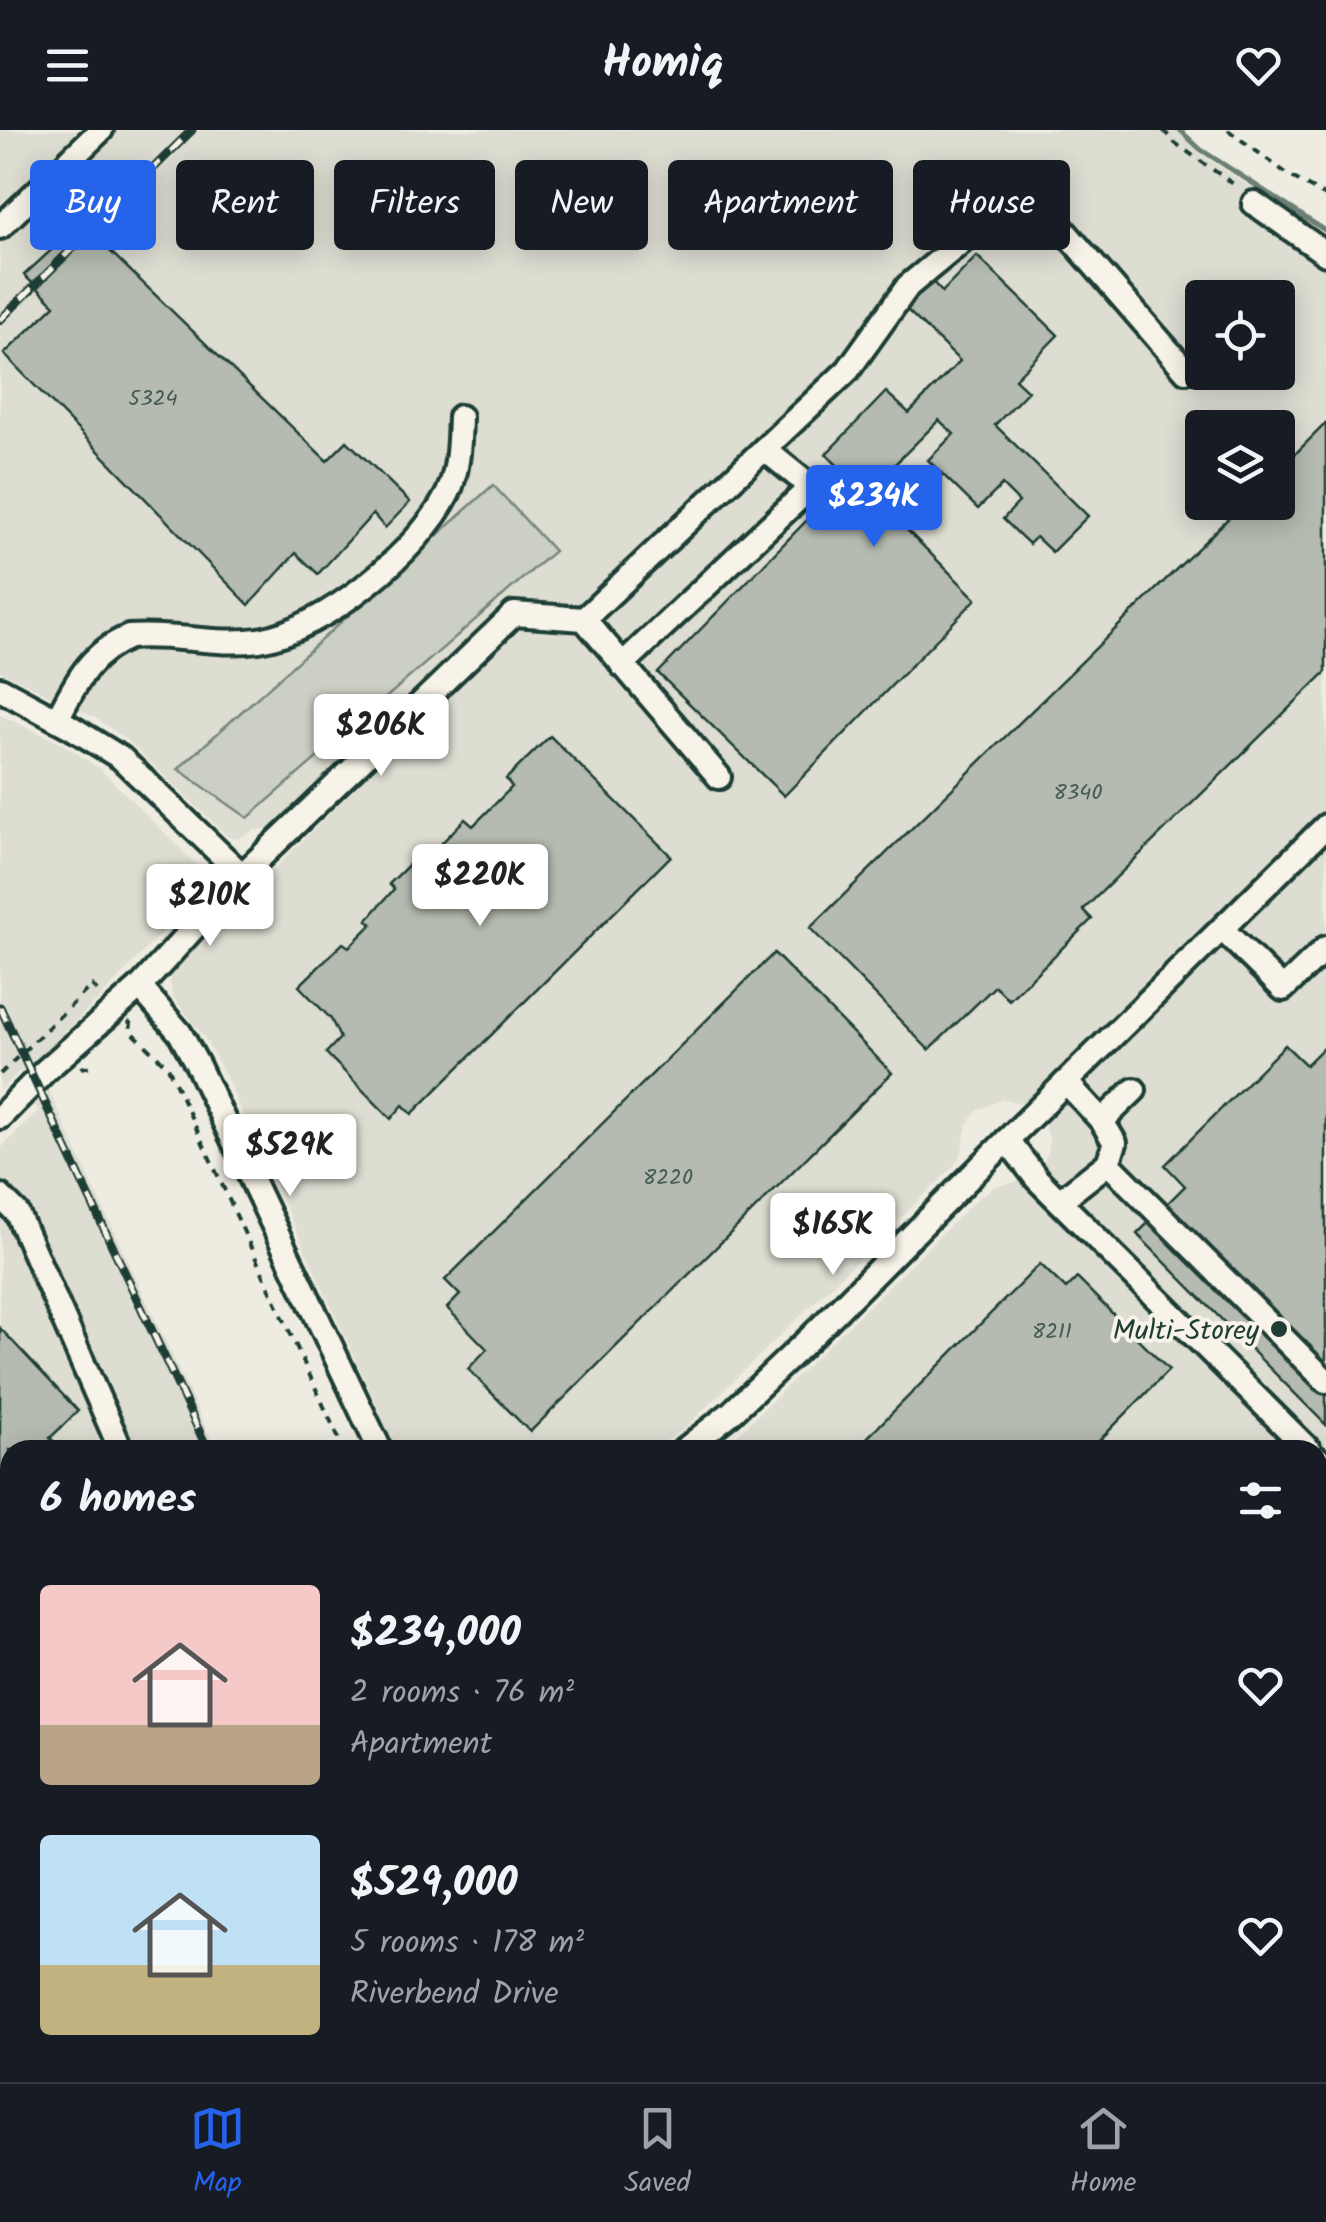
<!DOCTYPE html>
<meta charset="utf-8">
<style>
:root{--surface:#171b24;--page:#20242c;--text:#f1f3f6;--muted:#9ea1a6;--line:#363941;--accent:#2563eb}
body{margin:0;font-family:Kalam,sans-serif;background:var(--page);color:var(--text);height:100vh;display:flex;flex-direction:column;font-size:38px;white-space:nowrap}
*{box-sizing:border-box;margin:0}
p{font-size:32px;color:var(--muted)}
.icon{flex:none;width:55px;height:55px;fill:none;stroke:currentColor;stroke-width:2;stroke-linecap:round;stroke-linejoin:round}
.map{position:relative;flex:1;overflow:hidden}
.drawer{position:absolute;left:0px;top:1310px;width:1328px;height:642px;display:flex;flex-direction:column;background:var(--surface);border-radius:30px 30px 0 0;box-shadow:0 5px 25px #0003}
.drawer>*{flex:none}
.hud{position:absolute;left:30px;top:30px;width:1268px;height:90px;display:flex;gap:20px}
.controls{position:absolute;left:1185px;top:150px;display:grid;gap:20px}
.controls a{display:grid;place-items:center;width:110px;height:110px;border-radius:10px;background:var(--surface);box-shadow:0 5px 25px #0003;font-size:50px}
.price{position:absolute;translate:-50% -85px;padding:0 22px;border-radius:10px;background:#fff;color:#222;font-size:32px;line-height:65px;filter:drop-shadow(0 2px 5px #0008)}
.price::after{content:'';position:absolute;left:50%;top:60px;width:30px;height:22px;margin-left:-15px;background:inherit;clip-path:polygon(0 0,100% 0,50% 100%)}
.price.on{background:var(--accent);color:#fff}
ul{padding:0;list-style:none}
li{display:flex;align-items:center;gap:30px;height:250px;padding:0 40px}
li span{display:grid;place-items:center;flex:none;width:280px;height:200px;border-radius:10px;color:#555}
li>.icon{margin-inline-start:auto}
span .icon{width:120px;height:120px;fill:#fffc;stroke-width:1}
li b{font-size:42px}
h2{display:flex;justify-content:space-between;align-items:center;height:120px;padding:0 40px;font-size:42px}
.tag{padding:0 35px;border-radius:10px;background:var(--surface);box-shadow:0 5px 25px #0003;font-size:35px;line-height:90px}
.tag.on{background:var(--accent);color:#fff}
header{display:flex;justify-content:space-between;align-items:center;height:130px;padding:0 40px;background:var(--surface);font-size:45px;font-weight:700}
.tab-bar{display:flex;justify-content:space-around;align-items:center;height:140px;border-top:2px solid var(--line);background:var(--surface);font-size:28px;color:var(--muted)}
.tab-bar a{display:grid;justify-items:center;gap:5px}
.tab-bar .on{color:var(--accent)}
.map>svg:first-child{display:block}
</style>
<header><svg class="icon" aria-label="menu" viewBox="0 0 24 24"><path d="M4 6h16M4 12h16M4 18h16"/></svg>Homiq<svg class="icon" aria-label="heart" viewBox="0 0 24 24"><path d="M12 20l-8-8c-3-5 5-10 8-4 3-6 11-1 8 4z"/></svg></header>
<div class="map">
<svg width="1326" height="1952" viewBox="0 0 1326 1952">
<rect width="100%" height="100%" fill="#eeece1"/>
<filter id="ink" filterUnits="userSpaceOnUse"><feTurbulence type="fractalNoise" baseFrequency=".01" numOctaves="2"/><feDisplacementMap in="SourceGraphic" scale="20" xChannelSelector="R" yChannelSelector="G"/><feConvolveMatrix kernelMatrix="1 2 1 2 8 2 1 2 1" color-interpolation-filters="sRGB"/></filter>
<g filter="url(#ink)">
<g fill="#ddddd2" fill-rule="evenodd">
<path d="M0,0H1177L1202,25L1326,107V1663L1318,1672V1320H722L979,1067L994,1057L1024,1050L1039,1040L1048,1023L1049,1007L1040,985L1027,974L1002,969L978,980L967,995L961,1024L952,1038L686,1297L654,1320H397L225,945L205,908L172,866L170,849L175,838L501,512L286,696L255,700L237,709L228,707L128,611L96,588L0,541ZM1202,168H1278V242H1202ZM1202,298H1278V372H1202Z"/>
<path d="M0,585L63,614L100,639L196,734L202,745L196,766L101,867L35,931L216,1320H10V1942H449L453,1952H0V1019L38,981L20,941L0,960Z"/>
<path d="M465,1943H506L511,1952H470Z"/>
<path d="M705,1943H1091L1076,1952H711Z"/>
</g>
<g fill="#cccfc4" stroke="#76867c" stroke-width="2.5">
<path d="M493,355L554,421L248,688L178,639Z"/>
<path d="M1326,1663V1952H1076L1091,1942H1318V1672Z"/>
</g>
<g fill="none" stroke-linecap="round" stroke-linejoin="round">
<g stroke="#6c7e74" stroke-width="5">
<path d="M1180,0L1200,19L1326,101"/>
<path d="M464,1942L468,1952"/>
</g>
</g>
<g fill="#b5bbb0" stroke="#1f3d34" stroke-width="2.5">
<path d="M81,93L327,331L347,311L410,372L385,398L373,384L318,444L296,423L249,475L4,224L55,175L24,145Z"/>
<path d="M977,126L1058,205L1015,249L1028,261L995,295L1088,386L1052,422L1036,407L1029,414L1003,389L1019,372L1002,355L978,379L928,330L954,304L939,290L880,349L897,366L885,378L976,469L784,666L658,543L849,347L826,324L886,262L909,283L960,231L904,177L931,150L942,162Z"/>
<path d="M1326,293V542L1083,780L1092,789L1009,870L995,856L929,920L810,798L1245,372H1278V341Z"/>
<path d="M550,606L671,726L412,984L403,975L391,989L326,923L340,908L331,889L299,856L343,813L349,817L372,794L367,790L394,759L389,754L427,717L432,723L465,689L473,696L512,657L506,649Z"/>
<path d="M774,823L892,943L530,1302L468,1239L487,1219L447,1178L460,1165L445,1150Z"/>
<path d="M1285,915L1306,935L1326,915V1295L1137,1104L1185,1056L1165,1035Z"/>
<path d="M1040,1134L1066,1159L1077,1148L1169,1240L1090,1320H855Z"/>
<path d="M0,1198L78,1281L50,1308L63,1320H10V1393L0,1403Z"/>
<path d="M1318,1379L1326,1388V1560L1318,1568Z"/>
<path d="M10,1594V1744L0,1734V1605Z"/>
<path d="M10,1916V1942H94V1947H106L107,1952H0V1926Z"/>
<path d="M205,1942H335L326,1952H215Z"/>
<path d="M866,1942H1021L1027,1952H872Z"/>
</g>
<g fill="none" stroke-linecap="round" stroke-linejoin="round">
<defs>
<g id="minor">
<path d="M1254,73L1326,124"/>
<path d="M0,97L101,0"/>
<path d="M584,489L848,240L908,156L1027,58L1186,241"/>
<path d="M622,535L811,357L764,319"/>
<path d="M0,559L69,596L121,628L242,745"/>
<path d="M57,589C76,553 89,523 129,507C172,503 216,516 259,510C324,500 420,420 448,363C459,339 459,312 460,287"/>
<path d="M1222,799L1283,859L1326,818"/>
<path d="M140,857L180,903L198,936L380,1320"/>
<path d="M0,987L45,941L140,857L242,745L514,484L584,489L719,647"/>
<path d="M1102,991L1134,960"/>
<path d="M1007,1010L1037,1049L1309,1320"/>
<path d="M1108,1033L1326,1251"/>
<path d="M0,1066L17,1083L121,1320"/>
<path d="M1061,1070L1108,1033L1115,1013L1102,991L1066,952"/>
<path d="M684,1320L731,1283L812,1206L1007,1010L1326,696"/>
<path d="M1318,1329L1326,1338"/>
<path d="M0,1521L10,1510"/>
<path d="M1318,1609L1326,1601"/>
<path d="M0,1842L10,1832"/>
<path d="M0,1910L10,1900"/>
<path d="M161,1942L171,1952"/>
<path d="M686,1942L692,1952"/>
<path d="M735,1942L741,1952"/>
<path d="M815,1942L821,1952"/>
<path d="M767,1944L772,1952"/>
<path d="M1024,1947L1029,1942"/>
<path d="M385,1952L394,1942"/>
</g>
</defs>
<use href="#minor" stroke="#1f3d34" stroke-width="30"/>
<g stroke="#1f3d34" stroke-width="4" stroke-dasharray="8 8" stroke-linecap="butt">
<path d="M1163,0L1175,13L1239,58"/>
<path d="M1228,0L1290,46L1326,66"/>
<path d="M128,891L131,894L130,900L168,937L344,1320"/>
<path d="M81,938L96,935"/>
<path d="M0,944L92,855L99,864"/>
<path d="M1318,1697L1326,1689"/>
<path d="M649,1942L655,1952"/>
<path d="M1095,1952L1110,1942"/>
</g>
<use href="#minor" stroke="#f7f3e8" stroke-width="22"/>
<defs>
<g id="rail">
<path d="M0,190L192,0"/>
<path d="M0,877L208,1320"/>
<path d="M494,1942L498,1952"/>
</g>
</defs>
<use href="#rail" stroke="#1f3d34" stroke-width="9"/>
<use href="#rail" stroke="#f7f3e8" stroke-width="5" stroke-dasharray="15" stroke-linecap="butt"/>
</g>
</g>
<circle fill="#1f3d34" stroke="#f7f3e8" stroke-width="4" cx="1279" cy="1199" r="10"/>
<g text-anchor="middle" stroke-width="8" stroke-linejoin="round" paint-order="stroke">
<g font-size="22" fill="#445c53">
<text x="153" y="275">5324</text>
<text x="1078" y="669">8340</text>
<text x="668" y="1054">8220</text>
<text x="1052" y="1208">8211</text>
</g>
<g font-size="28" fill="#1f3d34" stroke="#f7f3e8" text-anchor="end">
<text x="1259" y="1209">Multi-Storey</text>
</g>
</g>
</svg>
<div class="controls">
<a><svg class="icon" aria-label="locate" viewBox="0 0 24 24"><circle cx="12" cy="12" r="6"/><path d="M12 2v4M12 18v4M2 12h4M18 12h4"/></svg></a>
<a><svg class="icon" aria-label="layers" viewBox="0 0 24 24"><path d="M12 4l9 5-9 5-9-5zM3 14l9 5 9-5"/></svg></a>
</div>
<b class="price on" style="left:874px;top:420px">$234K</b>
<b class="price" style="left:381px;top:649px">$206K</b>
<b class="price" style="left:480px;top:799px">$220K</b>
<b class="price" style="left:210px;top:819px">$210K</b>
<b class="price" style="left:290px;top:1069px">$529K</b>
<b class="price" style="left:833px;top:1148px">$165K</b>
<div class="hud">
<a class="tag on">Buy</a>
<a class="tag">Rent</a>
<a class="tag">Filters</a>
<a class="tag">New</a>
<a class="tag">Apartment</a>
<a class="tag">House</a>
</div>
<section class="drawer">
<h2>6 homes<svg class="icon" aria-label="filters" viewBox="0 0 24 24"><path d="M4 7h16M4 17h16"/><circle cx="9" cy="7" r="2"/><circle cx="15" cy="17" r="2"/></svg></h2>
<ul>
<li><span style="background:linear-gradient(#f6c9c9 70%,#b9a48a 0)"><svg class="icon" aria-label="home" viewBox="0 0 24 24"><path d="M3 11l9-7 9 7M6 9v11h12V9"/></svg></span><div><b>$234,000</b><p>2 rooms · 76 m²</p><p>Apartment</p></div><svg class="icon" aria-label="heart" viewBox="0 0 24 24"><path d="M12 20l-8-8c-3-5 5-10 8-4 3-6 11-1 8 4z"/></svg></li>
<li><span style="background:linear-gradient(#bfe0f5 65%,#c2b280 0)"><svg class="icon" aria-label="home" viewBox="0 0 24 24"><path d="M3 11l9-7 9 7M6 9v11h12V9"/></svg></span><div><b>$529,000</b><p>5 rooms · 178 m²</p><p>Riverbend Drive</p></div><svg class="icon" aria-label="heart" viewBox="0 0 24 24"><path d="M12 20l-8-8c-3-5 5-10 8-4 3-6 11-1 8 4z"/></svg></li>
</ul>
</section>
</div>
<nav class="tab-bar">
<a class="on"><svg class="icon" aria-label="map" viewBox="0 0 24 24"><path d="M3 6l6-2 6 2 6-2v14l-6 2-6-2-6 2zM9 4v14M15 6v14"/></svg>Map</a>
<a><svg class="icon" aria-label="saved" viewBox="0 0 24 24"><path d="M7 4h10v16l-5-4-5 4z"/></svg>Saved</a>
<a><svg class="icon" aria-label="home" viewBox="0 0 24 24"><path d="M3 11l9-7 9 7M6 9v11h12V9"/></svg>Home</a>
</nav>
